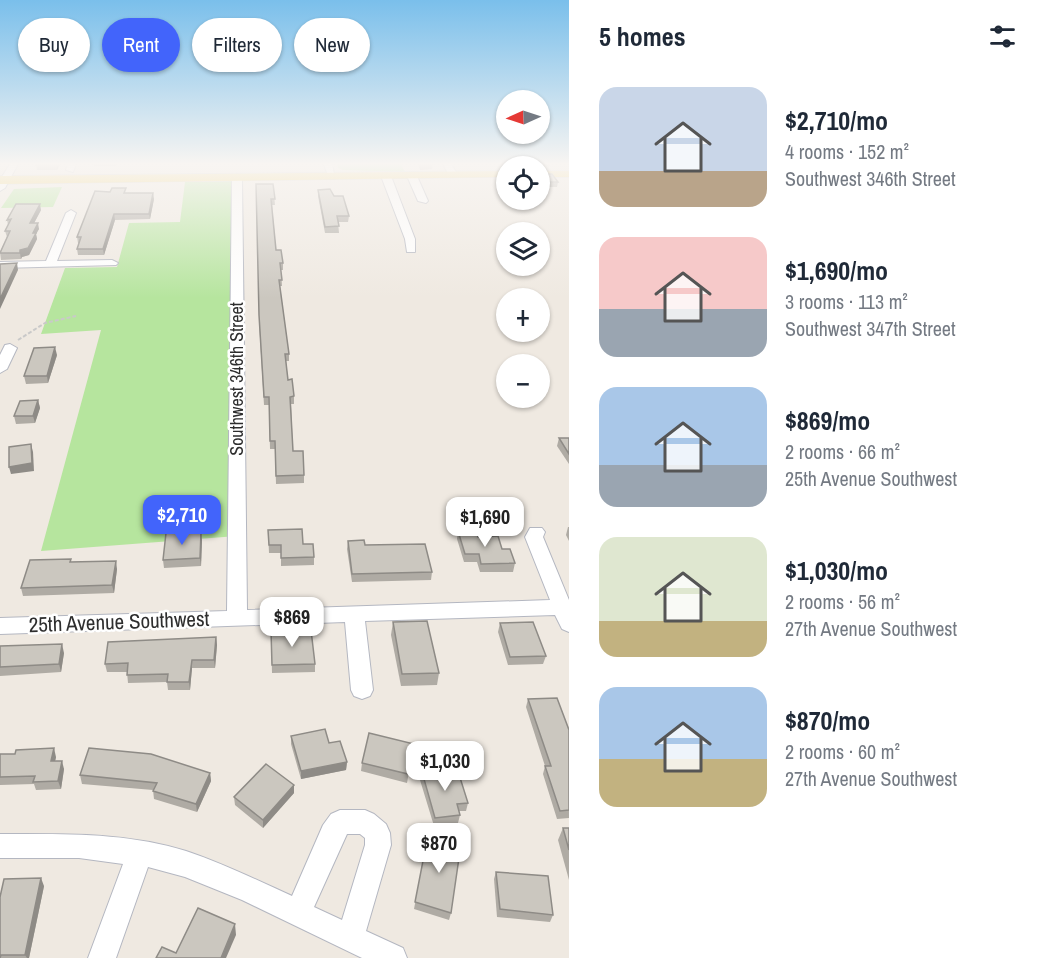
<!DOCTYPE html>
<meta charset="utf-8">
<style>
:root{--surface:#fff;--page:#f2f2f3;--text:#1f2937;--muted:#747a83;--accent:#4264fb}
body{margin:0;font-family:"Archivo Narrow",sans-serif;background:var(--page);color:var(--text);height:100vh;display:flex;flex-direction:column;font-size:22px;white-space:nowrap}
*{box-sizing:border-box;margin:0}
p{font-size:20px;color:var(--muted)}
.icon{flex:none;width:33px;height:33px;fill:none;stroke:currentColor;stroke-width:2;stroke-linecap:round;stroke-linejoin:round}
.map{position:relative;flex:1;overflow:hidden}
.side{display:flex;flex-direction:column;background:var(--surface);width:480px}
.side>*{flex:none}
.guide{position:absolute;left:18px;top:18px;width:460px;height:54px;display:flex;gap:12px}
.needle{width:39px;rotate:267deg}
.buttons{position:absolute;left:496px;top:90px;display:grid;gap:12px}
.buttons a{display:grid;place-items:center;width:54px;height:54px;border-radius:50%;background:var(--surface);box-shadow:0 2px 4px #0004;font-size:30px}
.price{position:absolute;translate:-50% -51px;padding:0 14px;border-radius:12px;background:#fff;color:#222;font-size:20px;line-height:39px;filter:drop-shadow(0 2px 3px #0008)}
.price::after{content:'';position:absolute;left:50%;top:36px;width:18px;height:14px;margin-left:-9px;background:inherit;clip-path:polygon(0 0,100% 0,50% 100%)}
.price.current{background:var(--accent);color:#fff}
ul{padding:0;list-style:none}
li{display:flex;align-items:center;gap:18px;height:150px;padding:0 30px}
li span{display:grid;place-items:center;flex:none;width:168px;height:120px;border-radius:18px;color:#555}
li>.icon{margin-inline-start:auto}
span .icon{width:72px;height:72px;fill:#fffc;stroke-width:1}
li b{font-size:26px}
h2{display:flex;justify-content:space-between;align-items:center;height:72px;padding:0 30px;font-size:26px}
.pill{padding:0 21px;border-radius:27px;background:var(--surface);box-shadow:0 2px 4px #0004;font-size:21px;line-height:54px}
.pill.current{background:var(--accent);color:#fff}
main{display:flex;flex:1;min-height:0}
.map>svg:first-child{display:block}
</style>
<main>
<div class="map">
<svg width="569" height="958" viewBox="0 0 569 958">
<rect width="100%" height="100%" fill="#efe9e1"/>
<g fill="#b6e59e">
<path d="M337,164H401L405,172L343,170L338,168Z"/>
<path d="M237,181V536L41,551L101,330L41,334L65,268L117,267L129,223L180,222L185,182Z"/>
<path d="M62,187L53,207L1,208L14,189Z"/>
</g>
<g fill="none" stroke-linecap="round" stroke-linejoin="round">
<defs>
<g id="minor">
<path d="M10,164H18L5,188L0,191V180Z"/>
<path d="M68,164H76L73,172L66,170Z"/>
<path d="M324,164H332L335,179H329Z"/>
<path d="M443,164H451L458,175L456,177H450Z"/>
<path d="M386,173L391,176L415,239V252H407L405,239L381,176Z"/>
<path d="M412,173L417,176L428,201L426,203L418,201L407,176Z"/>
<path d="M237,174L242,177L247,610L550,600L525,537L530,528H542L545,532L543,537L569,600V632L562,629L555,615L365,621L373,690L370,696L362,699L354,696L351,690L345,622L0,634V618L227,611L232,177Z"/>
<path d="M71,210L76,213L57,261L112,260L118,263L116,265L0,268V262L46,261L66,213Z"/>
<path d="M10,344L17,348L7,369L0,373V355L5,345Z"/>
<path d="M340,810H365L374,814L386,824L390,833L391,845L366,931L403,948L407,958H362L242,900L185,877L148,867L116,958H88L123,864L79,858H0V834C62,834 126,832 186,851C222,863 257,880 292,896L323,825L331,814ZM347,834H360L365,838V845L342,920L314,907Z"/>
</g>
<g id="major">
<path d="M507,171V177L0,184V176Z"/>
<rect x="540" y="171" width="29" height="6"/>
</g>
</defs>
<use href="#minor" stroke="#b4b7c1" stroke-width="2"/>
<use href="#major" stroke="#c9c9c9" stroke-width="1"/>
<path stroke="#c9c9c9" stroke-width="2" stroke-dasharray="4 2" stroke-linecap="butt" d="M18,340L45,323L76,316"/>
<use href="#minor" fill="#fff" fill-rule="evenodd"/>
<use href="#major" fill="#f2d163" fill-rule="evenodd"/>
</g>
<g fill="#afaba4">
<path d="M60,164L57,170H37L36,165Z"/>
<path d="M94,164H117L116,166H94Z"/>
<path d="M418,164H433L432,169L420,170Z"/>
<path d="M521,164H550V166H543L542,169L540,166H523Z"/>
<path d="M540,174L558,182L557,187H540Z"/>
<path d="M273,184L275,205H272L276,250L283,263V270H281L282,286H280L289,354V361H286L288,380L294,396V404H291L293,451L304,475V483L276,484L275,449H270L269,405H264L259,322Z"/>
<path d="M318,190L334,196L349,216L348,222H338L339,233H325L318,196Z"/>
<path d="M110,192L127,193L154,199L150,219L115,220L104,255H78L77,249L79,243H78L77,237Z"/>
<path d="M41,210L34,223L39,229L36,234L37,239L29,255L22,257L21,259L1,260L0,252L7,237L5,231L8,225L7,220Z"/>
<path d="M57,355L48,383L26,384L24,376Z"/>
<path d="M38,400L40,408L35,423L16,424L14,416Z"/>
<path d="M559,438H569V464L557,446Z"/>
<path d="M568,527H569V541L566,535Z"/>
<path d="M268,530L303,544L314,557V565L281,566V553H269Z"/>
<path d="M458,531L478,537L502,549L515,563L513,572H480L477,562H464L457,539Z"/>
<path d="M202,540L201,566L164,568L163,560Z"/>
<path d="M348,541L365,545L432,572L431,580L352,582L347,549Z"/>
<path d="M71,559V562L117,569L114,593L23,596L21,588Z"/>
<path d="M393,622L439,673L437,685L401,686L391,635Z"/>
<path d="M500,623L546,656L543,664L508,665L498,632Z"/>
<path d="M271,631L315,664V672L272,673Z"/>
<path d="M216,637L217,645L215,668H192L190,690H168L167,682L128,683L127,672H107L105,664Z"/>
<path d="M0,646L64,653L61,672L0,676Z"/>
<path d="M528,699L569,730V818L557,819L543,774L545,766L526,707Z"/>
<path d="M291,736L329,743L347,762L346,770L301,779L291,744Z"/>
<path d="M414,744L407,783L361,771L362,763Z"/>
<path d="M0,754L56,757L55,761L64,769L61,789L36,790L34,784L0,785Z"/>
<path d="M422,772L468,803L466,811H459L460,815L458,823L434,826L420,780Z"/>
<path d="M210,773L211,781L197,812L154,799L153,790L82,784L80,775Z"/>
<path d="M294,785V793L263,828L235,805L234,797Z"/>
<path d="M563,828H569V880L558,840Z"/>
<path d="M428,835L451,913L449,920L414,909Z"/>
<path d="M496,872L553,915L550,922L497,917L494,879Z"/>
<path d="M44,886L29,958H0V897Z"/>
</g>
<g fill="#8e8b86">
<path d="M57,164H60L57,170L56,165Z"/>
<path d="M153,193L154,199L150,219L149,214Z"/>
<path d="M40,204L41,210L31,229L30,223Z"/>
<path d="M114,214L115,220L104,255L103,249Z"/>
<path d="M38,223L39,229L36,234L37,239L29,255L22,257L21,259L20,253V250L33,233Z"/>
<path d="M17,263L18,270L0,309V299Z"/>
<path d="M55,347L57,355L48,383L47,376Z"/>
<path d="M38,400L40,408L35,423L33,416Z"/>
<path d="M31,444L33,452L34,471L11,474L9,467Z"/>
<path d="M201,532L202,540L201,566L200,558Z"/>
<path d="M116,561L117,569L114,593L112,585Z"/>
<path d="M216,637L217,645L215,668L214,660Z"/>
<path d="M62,644L64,653L61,672L59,664Z"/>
<path d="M192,660V668L190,690L189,682Z"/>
<path d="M54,748L56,757L53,770L51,761Z"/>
<path d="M62,761L64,769L61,789L58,781Z"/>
<path d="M347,762L346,770L301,779V771Z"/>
<path d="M210,773L211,781L197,812L196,804Z"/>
<path d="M294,785V793L263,828V820Z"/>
<path d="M41,878L44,886L29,958H27L25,955Z"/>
<path d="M235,924L236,935L226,958H221Z"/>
</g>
<g fill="#cbc7bf" stroke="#8e8b86" stroke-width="1.5">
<path d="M37,164H57L56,165H36Z"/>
<path d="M526,164H543L539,166H528Z"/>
<path d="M540,174H552L558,182H540Z"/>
<path d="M256,184H273L275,199H271L276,250H281L283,263H280L282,280H279L289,354H285L288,380L292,379L294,396L290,397L293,451H303L304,475L276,476L275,441H270L269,397H264L259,315Z"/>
<path d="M112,188H126L124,193H153L149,214H114L103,249H77L81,237H77L95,191L110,192Z"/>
<path d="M330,189L334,196H343L349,216H337L339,226L325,227L318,190Z"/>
<path d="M16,204H40L30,223H38L33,233H36L28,248L20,250V253H0L10,231H5L11,219L7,220Z"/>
<path d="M17,263L0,299V264Z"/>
<path d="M55,347L47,376H24L34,348Z"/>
<path d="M38,400L33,416H14L20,401Z"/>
<path d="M559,438H569V454Z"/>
<path d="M31,444L32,463L9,467V447Z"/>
<path d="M302,529L303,544H313L314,557L281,558V545H269L268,530Z"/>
<path d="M476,530L478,537L498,536L502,549H510L515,563L481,564L479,554H465L458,531Z"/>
<path d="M201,532L200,558L163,560L166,533Z"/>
<path d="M364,540L365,545L425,544L432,572L352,574L348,541Z"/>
<path d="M71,559L70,562L116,561L112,585L21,588L30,560Z"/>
<path d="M427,621L439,673L402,674L393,622Z"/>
<path d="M533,622L546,656L510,657L500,623Z"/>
<path d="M311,630L315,664L272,665L271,631Z"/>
<path d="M216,637L214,660H192L189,682H167L168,674L127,675L128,663L105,664L108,642Z"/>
<path d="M62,644L59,664L0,667V646Z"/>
<path d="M557,698L569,730V810L560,811L545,766H551L528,699Z"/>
<path d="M325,729L329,743L340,741L347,762L301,771L291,736Z"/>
<path d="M369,733L414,744L408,774L362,763Z"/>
<path d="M54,748L51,761H62L58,781L33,782L35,776L0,777V754H15L16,750Z"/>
<path d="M89,748L151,754L210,773L196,804L153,791L157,783L80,775Z"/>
<path d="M266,764L294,785L263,820L234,797Z"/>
<path d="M457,768L468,803L457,804L460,815L435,818L422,772Z"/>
<path d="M563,828H569V850Z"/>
<path d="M428,835L461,844L451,913L415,902Z"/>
<path d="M496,872L548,876L553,915L500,909Z"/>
<path d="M41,878L25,955H1L0,958V897L4,879Z"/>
<path d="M198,908L235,924L221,958H156L162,947L176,953Z"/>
</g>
<linearGradient id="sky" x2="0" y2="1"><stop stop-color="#7abfeb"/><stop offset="0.55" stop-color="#f8f5f2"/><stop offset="1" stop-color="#f8f5f2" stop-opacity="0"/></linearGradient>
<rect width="569" height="298" fill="url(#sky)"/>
<g text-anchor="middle" stroke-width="5" stroke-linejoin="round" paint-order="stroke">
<g font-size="18" fill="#2e2e2e" stroke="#fff">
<text transform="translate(237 379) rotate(-90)" y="6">Southwest 346th Street</text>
</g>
<g font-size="21" fill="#2e2e2e" stroke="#fff">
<text transform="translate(119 622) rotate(-2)" y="7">25th Avenue Southwest</text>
</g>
</g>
</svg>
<div class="buttons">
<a><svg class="needle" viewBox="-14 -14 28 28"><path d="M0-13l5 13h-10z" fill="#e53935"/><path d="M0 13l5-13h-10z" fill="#747a83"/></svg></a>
<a><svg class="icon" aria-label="locate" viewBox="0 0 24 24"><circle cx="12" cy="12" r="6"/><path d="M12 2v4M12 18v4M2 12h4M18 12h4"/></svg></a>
<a><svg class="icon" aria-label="layers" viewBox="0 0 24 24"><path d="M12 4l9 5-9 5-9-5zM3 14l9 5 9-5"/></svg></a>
<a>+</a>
<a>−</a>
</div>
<b class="price current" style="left:182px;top:546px">$2,710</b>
<b class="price" style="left:485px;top:548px">$1,690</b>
<b class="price" style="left:292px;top:648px">$869</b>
<b class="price" style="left:445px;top:792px">$1,030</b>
<b class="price" style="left:439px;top:874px">$870</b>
<div class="guide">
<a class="pill">Buy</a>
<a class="pill current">Rent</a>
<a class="pill">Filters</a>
<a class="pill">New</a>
</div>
</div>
<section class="side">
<h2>5 homes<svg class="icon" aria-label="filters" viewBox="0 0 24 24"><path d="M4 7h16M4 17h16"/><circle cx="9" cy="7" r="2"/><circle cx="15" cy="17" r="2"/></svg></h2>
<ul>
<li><span style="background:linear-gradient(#c9d6e8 70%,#b9a48a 0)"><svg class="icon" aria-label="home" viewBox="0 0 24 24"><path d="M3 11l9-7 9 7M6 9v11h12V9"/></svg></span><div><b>$2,710/mo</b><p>4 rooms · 152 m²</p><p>Southwest 346th Street</p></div></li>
<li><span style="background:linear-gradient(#f6c9c9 60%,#9aa5b1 0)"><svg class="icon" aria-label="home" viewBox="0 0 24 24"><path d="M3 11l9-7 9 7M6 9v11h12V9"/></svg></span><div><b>$1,690/mo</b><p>3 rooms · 113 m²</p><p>Southwest 347th Street</p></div></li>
<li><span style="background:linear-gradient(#a9c7e8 65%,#9aa5b1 0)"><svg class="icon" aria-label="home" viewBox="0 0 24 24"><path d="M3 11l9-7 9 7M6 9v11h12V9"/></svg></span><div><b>$869/mo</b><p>2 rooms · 66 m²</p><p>25th Avenue Southwest</p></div></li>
<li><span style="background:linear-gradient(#dfe7d0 70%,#c2b280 0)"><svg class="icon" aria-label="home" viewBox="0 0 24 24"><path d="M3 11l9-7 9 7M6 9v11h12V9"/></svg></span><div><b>$1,030/mo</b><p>2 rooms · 56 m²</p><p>27th Avenue Southwest</p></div></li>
<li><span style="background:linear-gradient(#a9c7e8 60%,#c2b280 0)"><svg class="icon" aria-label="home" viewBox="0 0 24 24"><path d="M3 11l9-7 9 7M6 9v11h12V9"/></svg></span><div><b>$870/mo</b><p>2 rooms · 60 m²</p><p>27th Avenue Southwest</p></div></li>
</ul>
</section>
</main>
